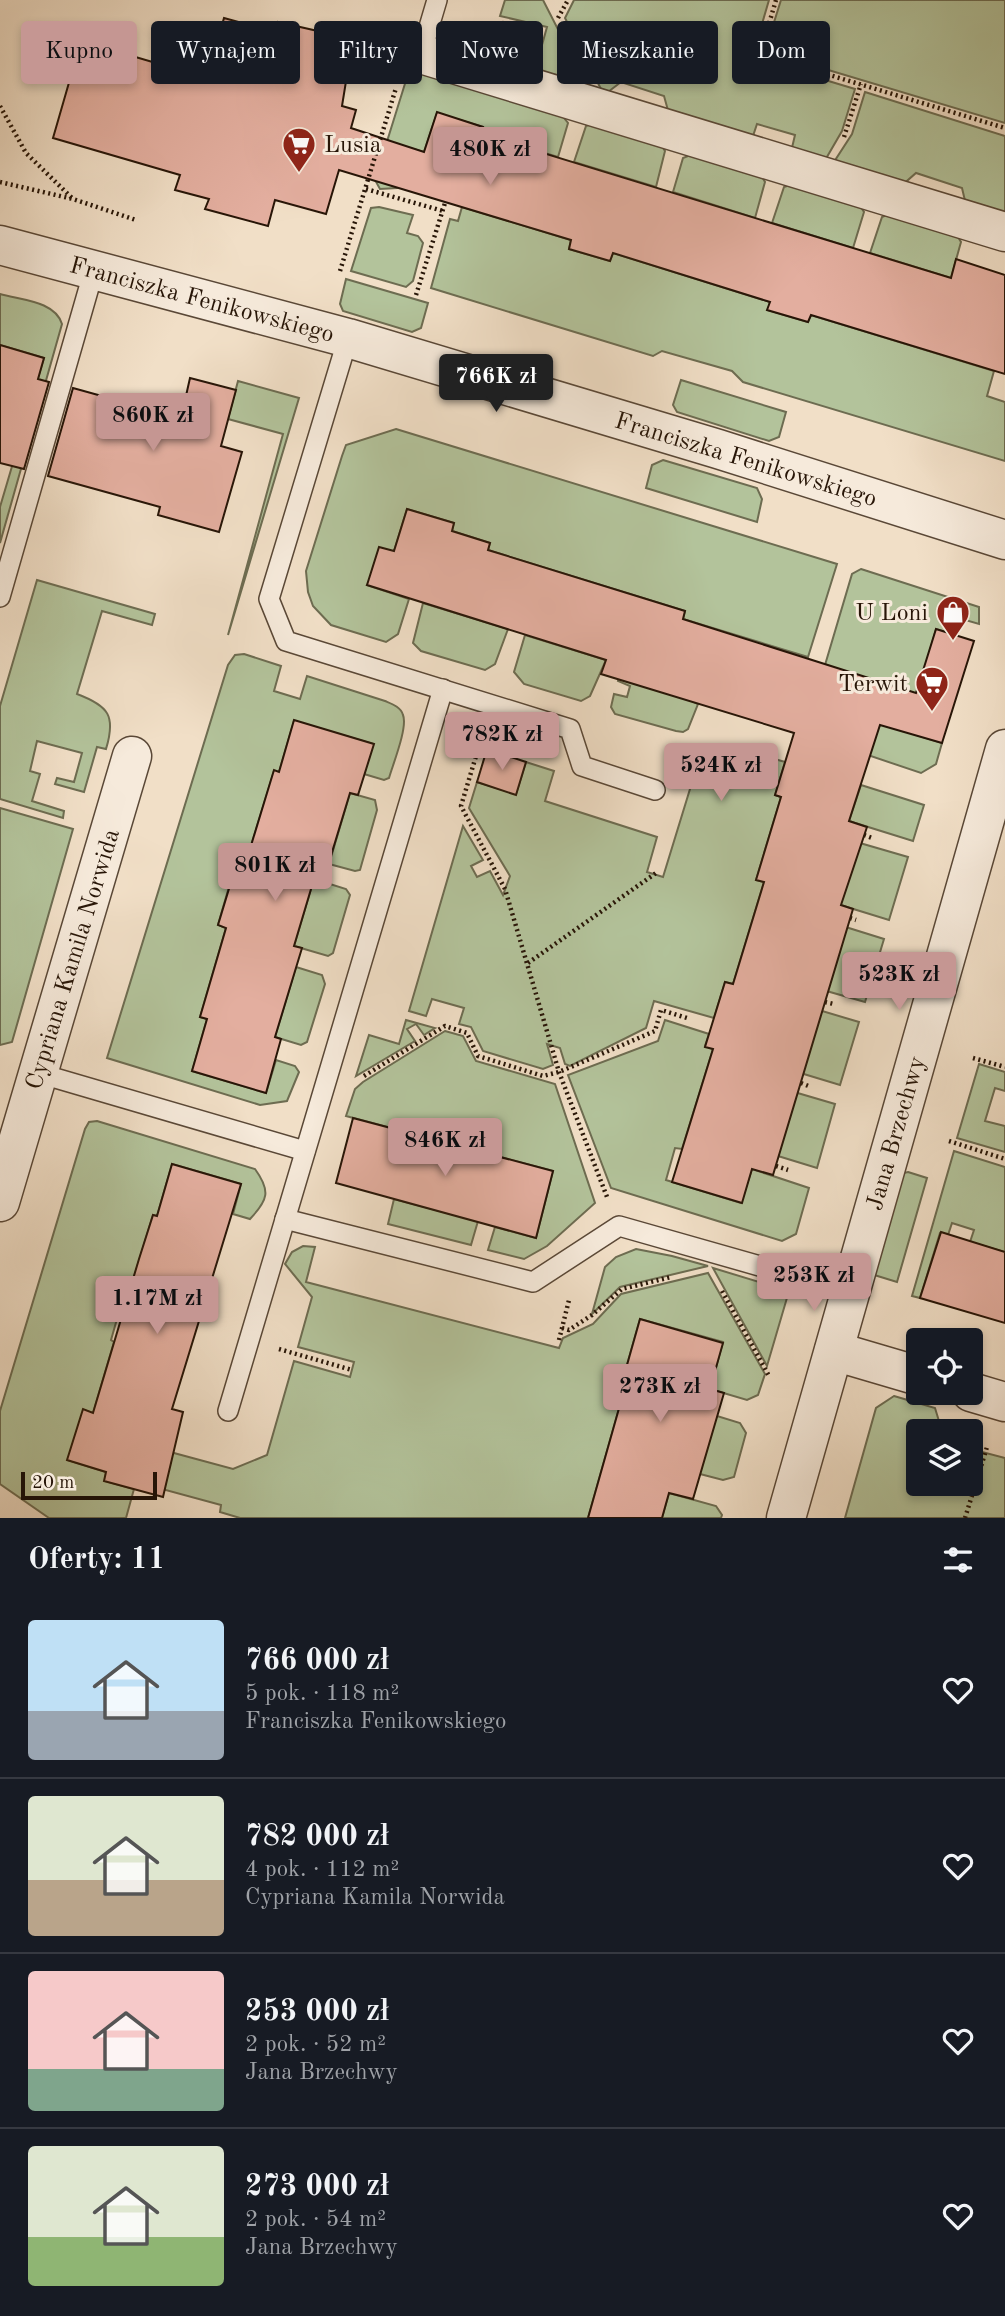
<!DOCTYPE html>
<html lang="pl">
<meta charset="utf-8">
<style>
:root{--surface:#171b24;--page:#20242c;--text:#f1f3f6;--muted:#9ea1a6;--line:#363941;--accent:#c59692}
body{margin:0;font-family:"Old Standard TT",serif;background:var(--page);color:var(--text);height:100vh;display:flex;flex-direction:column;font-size:26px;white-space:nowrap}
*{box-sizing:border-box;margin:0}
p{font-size:23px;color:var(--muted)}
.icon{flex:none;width:38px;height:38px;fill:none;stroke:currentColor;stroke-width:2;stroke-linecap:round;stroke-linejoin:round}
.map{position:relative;height:1518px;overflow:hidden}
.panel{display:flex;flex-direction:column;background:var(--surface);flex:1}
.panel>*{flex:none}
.hud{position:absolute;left:21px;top:21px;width:964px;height:63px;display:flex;gap:14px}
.controls{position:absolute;left:906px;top:1328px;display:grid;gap:14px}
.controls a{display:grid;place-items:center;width:77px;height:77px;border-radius:7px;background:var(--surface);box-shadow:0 4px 10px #0003;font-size:35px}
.scale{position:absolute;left:21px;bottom:18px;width:136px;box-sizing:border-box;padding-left:7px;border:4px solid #271507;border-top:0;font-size:19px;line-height:24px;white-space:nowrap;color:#271507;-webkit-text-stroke:5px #f6eadb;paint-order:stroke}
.price{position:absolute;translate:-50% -60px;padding:0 16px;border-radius:7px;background:var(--accent);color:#111;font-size:23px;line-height:46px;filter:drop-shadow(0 2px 4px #0008)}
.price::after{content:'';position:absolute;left:50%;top:42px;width:21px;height:16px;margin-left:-10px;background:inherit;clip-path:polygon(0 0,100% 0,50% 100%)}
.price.current{background:#222;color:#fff}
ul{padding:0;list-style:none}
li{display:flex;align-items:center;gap:21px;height:175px;padding:0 28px}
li+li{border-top:2px solid var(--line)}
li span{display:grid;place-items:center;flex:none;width:196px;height:140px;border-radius:7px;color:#555}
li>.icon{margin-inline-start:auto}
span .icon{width:84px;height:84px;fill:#fffc;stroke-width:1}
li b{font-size:30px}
h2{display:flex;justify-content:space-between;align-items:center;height:84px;padding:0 28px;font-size:30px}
.chip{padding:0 24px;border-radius:7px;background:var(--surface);box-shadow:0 4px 10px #0003;font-size:24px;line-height:63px}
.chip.current{background:var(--accent);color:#111}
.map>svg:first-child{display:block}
</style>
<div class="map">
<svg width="1005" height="1518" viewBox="0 0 1005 1518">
<rect width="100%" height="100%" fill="#f1dfc7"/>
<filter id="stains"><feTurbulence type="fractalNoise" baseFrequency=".00286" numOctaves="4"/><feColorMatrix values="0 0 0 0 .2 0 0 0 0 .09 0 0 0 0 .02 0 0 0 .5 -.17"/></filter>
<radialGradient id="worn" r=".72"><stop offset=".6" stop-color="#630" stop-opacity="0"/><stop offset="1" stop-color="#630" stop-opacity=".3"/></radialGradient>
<g fill="#b3c39b" stroke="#6d6c51" stroke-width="2">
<path d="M505,0H543L589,90L535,70L547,27L500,16Z"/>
<path d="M574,0H769L752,58L855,89L842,131L824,162L791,152L795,135L757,124L752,139L669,114L664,96L621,82L604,95L565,18Z"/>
<path d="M781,0H1005V123L765,51Z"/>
<path d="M421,70L560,113L568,123L558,157L481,134L483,127L437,113L424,152L410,148L397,188L380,189L375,180L408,74Z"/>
<path d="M865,92L1005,136V217L966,205L962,188L916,173L900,187L832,165L852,134Z"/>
<path d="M593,123L659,142L665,151L656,187L574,162L586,126Z"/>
<path d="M693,154L760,173L765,182L755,218L673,192L683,158Z"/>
<path d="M796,183L857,201L864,212L853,248L772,223L784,187Z"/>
<path d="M379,207L413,215L407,233L418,236L423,243L413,281L406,287L351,271L371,208Z"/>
<path d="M462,207L571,240L569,249L610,261L613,253L770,302L768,310L808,322L811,315L994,371L987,396L1005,402V461L743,382L732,371L662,351L653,356L431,288L450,219L458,221Z"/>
<path d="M893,212L955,232L961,242L951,278L870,253L882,217Z"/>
<path d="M346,279L428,303L421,328L412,332L343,311L340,304Z"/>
<path d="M0,294C21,300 55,301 62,324L0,543V507L44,358L0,345Z"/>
<path d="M681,380L786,412L779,437L769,441L677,412L673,405Z"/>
<path d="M238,381L299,398L228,635L283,434L228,419Z"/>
<path d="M396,429L837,564L808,657L683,619L685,611L488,550L490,543L452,531L454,523L407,509L394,551L367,585L409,599L398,634L386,642L331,625L313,606L308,592L306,571L342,456L346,445Z"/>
<path d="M663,460L757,488L762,499L757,522L646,488L652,465Z"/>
<path d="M861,569L979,607V624L955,617L950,633L936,629L907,732L942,743L936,764L921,773L850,749L825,665L852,574Z"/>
<path d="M37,580L155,614L152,625L102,611L77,694C109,706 116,716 106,749L97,747L84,792L55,784L57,778L74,782L82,753L37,741L30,771L40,774L32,801L64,811L63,818L0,799V706Z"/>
<path d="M423,603L508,629L495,664L485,670L421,651L413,643Z"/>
<path d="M525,635L606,660L590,696L581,701L524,684L514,672Z"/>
<path d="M244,654L281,666L274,691L300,699L307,676L385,701C392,704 401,707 403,715C408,727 393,764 389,778L384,780L364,774L373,744L294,721L279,772L274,771L246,862L237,859L218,925L226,928L200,1017L207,1019L192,1071L266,1093L276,1060L295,1066L299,1072L287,1101L260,1105L107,1058L228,665L235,655Z"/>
<path d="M622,667L698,704L688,729L683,732L676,731L615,714L611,707L614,694L627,697L630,686L618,681Z"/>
<path d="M731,746L785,762L775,795L781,797L756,880L764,882L733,984L725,982L714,1018L654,1001L646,1028L570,1066L565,1064L560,1048L547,1044L553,1065L543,1069L483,1051L471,1027L459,1024L464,1008L432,999L426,1016L409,1011L463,826L483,860L471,866L477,877L490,871L503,895L510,876L469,808L477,782L516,794L526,762L554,771L545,801L657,837L647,872L663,877L698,763Z"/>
<path d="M861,785L924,805L913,841L849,821Z"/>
<path d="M350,793L375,800L377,810L360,870L355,871L329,864Z"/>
<path d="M0,808L73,829L12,1042L0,1045Z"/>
<path d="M853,841L908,857L889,920L834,903Z"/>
<path d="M314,879L346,889L350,895L333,953L328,956L294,946Z"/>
<path d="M836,924L884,939L865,1002L816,988Z"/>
<path d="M296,967L322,975L325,984L307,1042L301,1045L275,1037Z"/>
<path d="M802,1005L859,1022L840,1085L784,1068Z"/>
<path d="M406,1020L435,1028L424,1035L416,1024L407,1029L415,1041L356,1076L369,1035L399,1044Z"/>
<path d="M665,1020L709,1034L705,1046L713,1049L682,1149L675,1148L666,1180L741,1203L752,1169L809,1188L796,1234L782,1241L611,1188L568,1075L658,1041Z"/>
<path d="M445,1031L463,1036L476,1061L555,1084L595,1203L547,1246L524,1259L488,1250L495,1227L536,1238L553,1171L346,1116L355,1089L363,1082Z"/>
<path d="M979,1064L1005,1072V1091L995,1088L985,1121L1005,1126V1152L957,1138Z"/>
<path d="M784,1089L835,1104L817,1168L765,1152Z"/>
<path d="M97,1121L255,1169C271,1191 268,1200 250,1219L233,1214L241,1184L172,1164L157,1216L153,1215L123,1313L119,1312L111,1340L114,1342L93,1413L84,1410L68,1460L106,1472L105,1481L134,1489L126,1518H49L0,1484V1411L85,1129L89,1122Z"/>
<path d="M954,1151L1005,1167V1252L970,1242L974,1230L952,1223L948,1235L940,1233L920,1298L912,1296Z"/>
<path d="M908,1172L927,1178L897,1282L871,1274L899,1174Z"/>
<path d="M394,1199L478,1221L471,1245L388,1224Z"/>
<path d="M303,1246L315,1247L306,1282L559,1348L563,1338L593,1324L621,1294L708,1273L765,1374L758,1395L747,1400L710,1389L723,1342L640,1319L627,1365L631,1366L588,1518H240L220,1512L221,1505L136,1482L159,1449L233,1469L267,1455L294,1361L350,1377L354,1362L298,1347L312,1297L285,1264L292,1252Z"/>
<path d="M636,1249L672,1256L708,1266L620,1287L592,1314L605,1267L616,1257Z"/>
<path d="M713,1268L789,1291L767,1366Z"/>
<path d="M894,1396L935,1408L942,1431L919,1432V1484H971V1449L1005,1458V1518H845L876,1408Z"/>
<path d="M704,1412L740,1423L746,1433L734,1477L723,1480L677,1468Z"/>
<path d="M669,1493L716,1506L722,1515L721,1518H662Z"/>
</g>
<g fill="#e3ae9f" stroke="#271507" stroke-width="2">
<path d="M224,18L275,32L278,22L331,34L322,61L348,69L342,106L356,110L351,128L424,152L437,112L483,127L481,134L951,278L956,259L1005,275V374L811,315L808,322L767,310L770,302L613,253L610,261L569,249L571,240L339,170L326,214L275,200L268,226L205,209L209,199L175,190L180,175L53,138L81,41L207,78Z"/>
<path d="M0,345L44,358L38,379L49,382L24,469L0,463Z"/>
<path d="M190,378L236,390L221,446L242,452L219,532L158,515L160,507L48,476L73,388L181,418Z"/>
<path d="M407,509L454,523L452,531L490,543L488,550L685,611L683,619L916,693L936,629L974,641L942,743L880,725L849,821L867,827L841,905L853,909L773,1175L752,1169L742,1203L672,1182L713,1049L705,1047L725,982L733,984L764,882L756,880L781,797L775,795L794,733L601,674L606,660L367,585L379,547L394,551Z"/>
<path d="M294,720L374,744L358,795L350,793L323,882L314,879L294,946L302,948L275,1037L281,1039L266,1093L192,1071L207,1019L200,1017L226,928L218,925L238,859L246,862L274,770L279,772Z"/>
<path d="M487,749L526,762L516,795L477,782Z"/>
<path d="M353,1118L553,1171L536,1238L336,1183Z"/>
<path d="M172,1164L241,1184L172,1409L183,1412L163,1497L104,1481L106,1472L67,1460L83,1409L93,1413L139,1259L153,1215L157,1216Z"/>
<path d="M941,1232L1005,1252V1323L920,1298Z"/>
<path d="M640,1319L723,1343L710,1389L724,1393L693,1499L669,1493L662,1518H588L631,1366L627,1365Z"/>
</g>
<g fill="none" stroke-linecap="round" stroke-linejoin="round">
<defs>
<g id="lane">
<path d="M421,54L437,0"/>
<path d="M348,338L269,599L286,641L570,729L582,766L655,790"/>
<path d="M0,597L94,270"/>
<path d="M38,1073L305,1151"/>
<path d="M285,1219L533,1282L619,1226L851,1292"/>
<path d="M228,1411L443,689"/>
</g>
<g id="street">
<path d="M421,54L1005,232"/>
<path d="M0,245L348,338L718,449L1005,540"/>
<path d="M0,1202L132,756"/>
<path d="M834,1351L919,1376"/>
<path d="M971,1392L1005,1402"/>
<path d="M786,1518L1005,749"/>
</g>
</defs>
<use href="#lane" stroke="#5a4837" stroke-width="22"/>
<use href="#street" stroke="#5a4837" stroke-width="41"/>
<g stroke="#271507" stroke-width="4.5" stroke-dasharray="2 3.5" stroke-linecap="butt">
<path d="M776,0L760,54L1005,128"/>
<path d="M558,18L568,0"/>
<path d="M502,34L505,21"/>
<path d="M0,106L26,153L72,198"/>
<path d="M844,137L861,84"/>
<path d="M0,182L73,199L136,220"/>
<path d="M366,189L443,211"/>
<path d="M340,271L396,88"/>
<path d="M416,295L445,203"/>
<path d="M482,736L461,806L505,889L559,1072L607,1197"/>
<path d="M864,835L872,838"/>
<path d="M850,918L856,920"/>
<path d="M528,963L656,873"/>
<path d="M825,1002L834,1004"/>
<path d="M973,1058L1005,1067"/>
<path d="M364,1076L445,1026L467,1033L478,1056L543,1076L559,1072L655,1031L661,1010L687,1018"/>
<path d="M801,1083L811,1087"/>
<path d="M949,1141L1005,1159"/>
<path d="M776,1166L788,1170"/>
<path d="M722,1291L769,1376"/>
<path d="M562,1328L569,1330L592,1315L622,1289L671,1277"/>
<path d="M559,1340L569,1300"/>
<path d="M279,1349L352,1370"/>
<path d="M965,1518L987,1447"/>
</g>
<use href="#lane" stroke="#f6eadb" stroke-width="19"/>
<use href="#street" stroke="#f6eadb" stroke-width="38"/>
</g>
<defs>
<symbol id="supermarket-pin" viewBox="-11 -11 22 30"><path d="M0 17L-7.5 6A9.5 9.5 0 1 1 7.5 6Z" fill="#8f2418" stroke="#f6eadb"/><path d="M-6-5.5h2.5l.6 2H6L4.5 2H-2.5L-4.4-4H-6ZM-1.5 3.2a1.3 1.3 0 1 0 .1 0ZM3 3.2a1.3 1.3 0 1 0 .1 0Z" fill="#fff"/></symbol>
<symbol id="shop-pin" viewBox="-11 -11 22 30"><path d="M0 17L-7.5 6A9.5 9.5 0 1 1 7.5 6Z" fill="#8f2418" stroke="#f6eadb"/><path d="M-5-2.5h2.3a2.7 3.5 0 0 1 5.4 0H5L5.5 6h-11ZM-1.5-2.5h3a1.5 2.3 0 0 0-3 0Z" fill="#fff"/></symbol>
</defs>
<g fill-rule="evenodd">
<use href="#supermarket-pin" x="280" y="125" width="38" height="52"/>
<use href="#shop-pin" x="934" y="593" width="38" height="52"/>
<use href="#supermarket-pin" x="913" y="664" width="38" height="52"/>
</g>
<g text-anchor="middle" stroke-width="6" stroke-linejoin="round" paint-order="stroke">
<g font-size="24" fill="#271507" stroke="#f6eadb" text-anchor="end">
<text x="324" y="152" text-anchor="start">Lusia</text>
<text x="928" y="620">U Loni</text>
<text x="908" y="691">Terwit</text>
</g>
<g font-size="24" fill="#271507" stroke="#f6eadb">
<text transform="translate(202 299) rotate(15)" y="8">Franciszka Fenikowskiego</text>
<text transform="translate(746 459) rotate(17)" y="8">Franciszka Fenikowskiego</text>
<text transform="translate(72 959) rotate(-73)" y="8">Cypriana Kamila Norwida</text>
<text transform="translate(895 1133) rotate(-74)" y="8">Jana Brzechwy</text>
</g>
</g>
<rect width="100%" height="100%" filter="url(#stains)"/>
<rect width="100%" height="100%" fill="url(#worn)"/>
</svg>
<div class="controls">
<a><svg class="icon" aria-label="locate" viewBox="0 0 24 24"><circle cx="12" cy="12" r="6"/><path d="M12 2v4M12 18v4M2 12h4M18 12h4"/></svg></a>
<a><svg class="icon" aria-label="layers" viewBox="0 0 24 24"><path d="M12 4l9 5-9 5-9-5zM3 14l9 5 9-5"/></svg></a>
</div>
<div class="scale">20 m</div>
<b class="price" style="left:490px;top:187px">480K zł</b>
<b class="price current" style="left:496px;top:414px">766K zł</b>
<b class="price" style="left:153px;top:453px">860K zł</b>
<b class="price" style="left:502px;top:772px">782K zł</b>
<b class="price" style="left:721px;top:803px">524K zł</b>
<b class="price" style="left:275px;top:903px">801K zł</b>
<b class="price" style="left:899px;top:1012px">523K zł</b>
<b class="price" style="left:445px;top:1178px">846K zł</b>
<b class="price" style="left:814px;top:1313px">253K zł</b>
<b class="price" style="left:157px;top:1336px">1.17M zł</b>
<b class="price" style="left:660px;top:1424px">273K zł</b>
<div class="hud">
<a class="chip current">Kupno</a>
<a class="chip">Wynajem</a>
<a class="chip">Filtry</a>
<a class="chip">Nowe</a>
<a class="chip">Mieszkanie</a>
<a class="chip">Dom</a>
</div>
</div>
<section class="panel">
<h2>Oferty: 11<svg class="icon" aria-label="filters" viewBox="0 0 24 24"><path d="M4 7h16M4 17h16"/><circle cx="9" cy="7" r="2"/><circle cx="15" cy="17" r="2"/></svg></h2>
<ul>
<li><span style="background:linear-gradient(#bfe0f5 65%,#9aa5b1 0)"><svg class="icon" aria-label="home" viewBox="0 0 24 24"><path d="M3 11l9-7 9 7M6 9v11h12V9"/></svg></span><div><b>766 000 zł</b><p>5 pok. · 118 m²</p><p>Franciszka Fenikowskiego</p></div><svg class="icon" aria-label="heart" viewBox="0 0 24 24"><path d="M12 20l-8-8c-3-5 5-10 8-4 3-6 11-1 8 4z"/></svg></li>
<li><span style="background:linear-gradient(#dfe7d0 60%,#b9a48a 0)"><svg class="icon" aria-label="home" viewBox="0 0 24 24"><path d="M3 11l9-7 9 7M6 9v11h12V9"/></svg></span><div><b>782 000 zł</b><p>4 pok. · 112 m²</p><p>Cypriana Kamila Norwida</p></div><svg class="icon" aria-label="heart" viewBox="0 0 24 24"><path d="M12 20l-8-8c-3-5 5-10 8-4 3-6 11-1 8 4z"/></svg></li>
<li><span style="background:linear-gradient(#f6c9c9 70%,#7fa58c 0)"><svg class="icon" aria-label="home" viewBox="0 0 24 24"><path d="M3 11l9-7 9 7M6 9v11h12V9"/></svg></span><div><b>253 000 zł</b><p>2 pok. · 52 m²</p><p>Jana Brzechwy</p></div><svg class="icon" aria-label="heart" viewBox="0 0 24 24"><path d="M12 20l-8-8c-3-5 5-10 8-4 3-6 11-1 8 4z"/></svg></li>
<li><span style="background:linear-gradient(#dfe7d0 65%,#8fb573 0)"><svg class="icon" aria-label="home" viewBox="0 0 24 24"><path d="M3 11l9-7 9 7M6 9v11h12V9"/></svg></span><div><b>273 000 zł</b><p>2 pok. · 54 m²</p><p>Jana Brzechwy</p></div><svg class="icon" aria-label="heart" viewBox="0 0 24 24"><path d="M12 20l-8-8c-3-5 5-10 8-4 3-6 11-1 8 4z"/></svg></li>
</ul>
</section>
